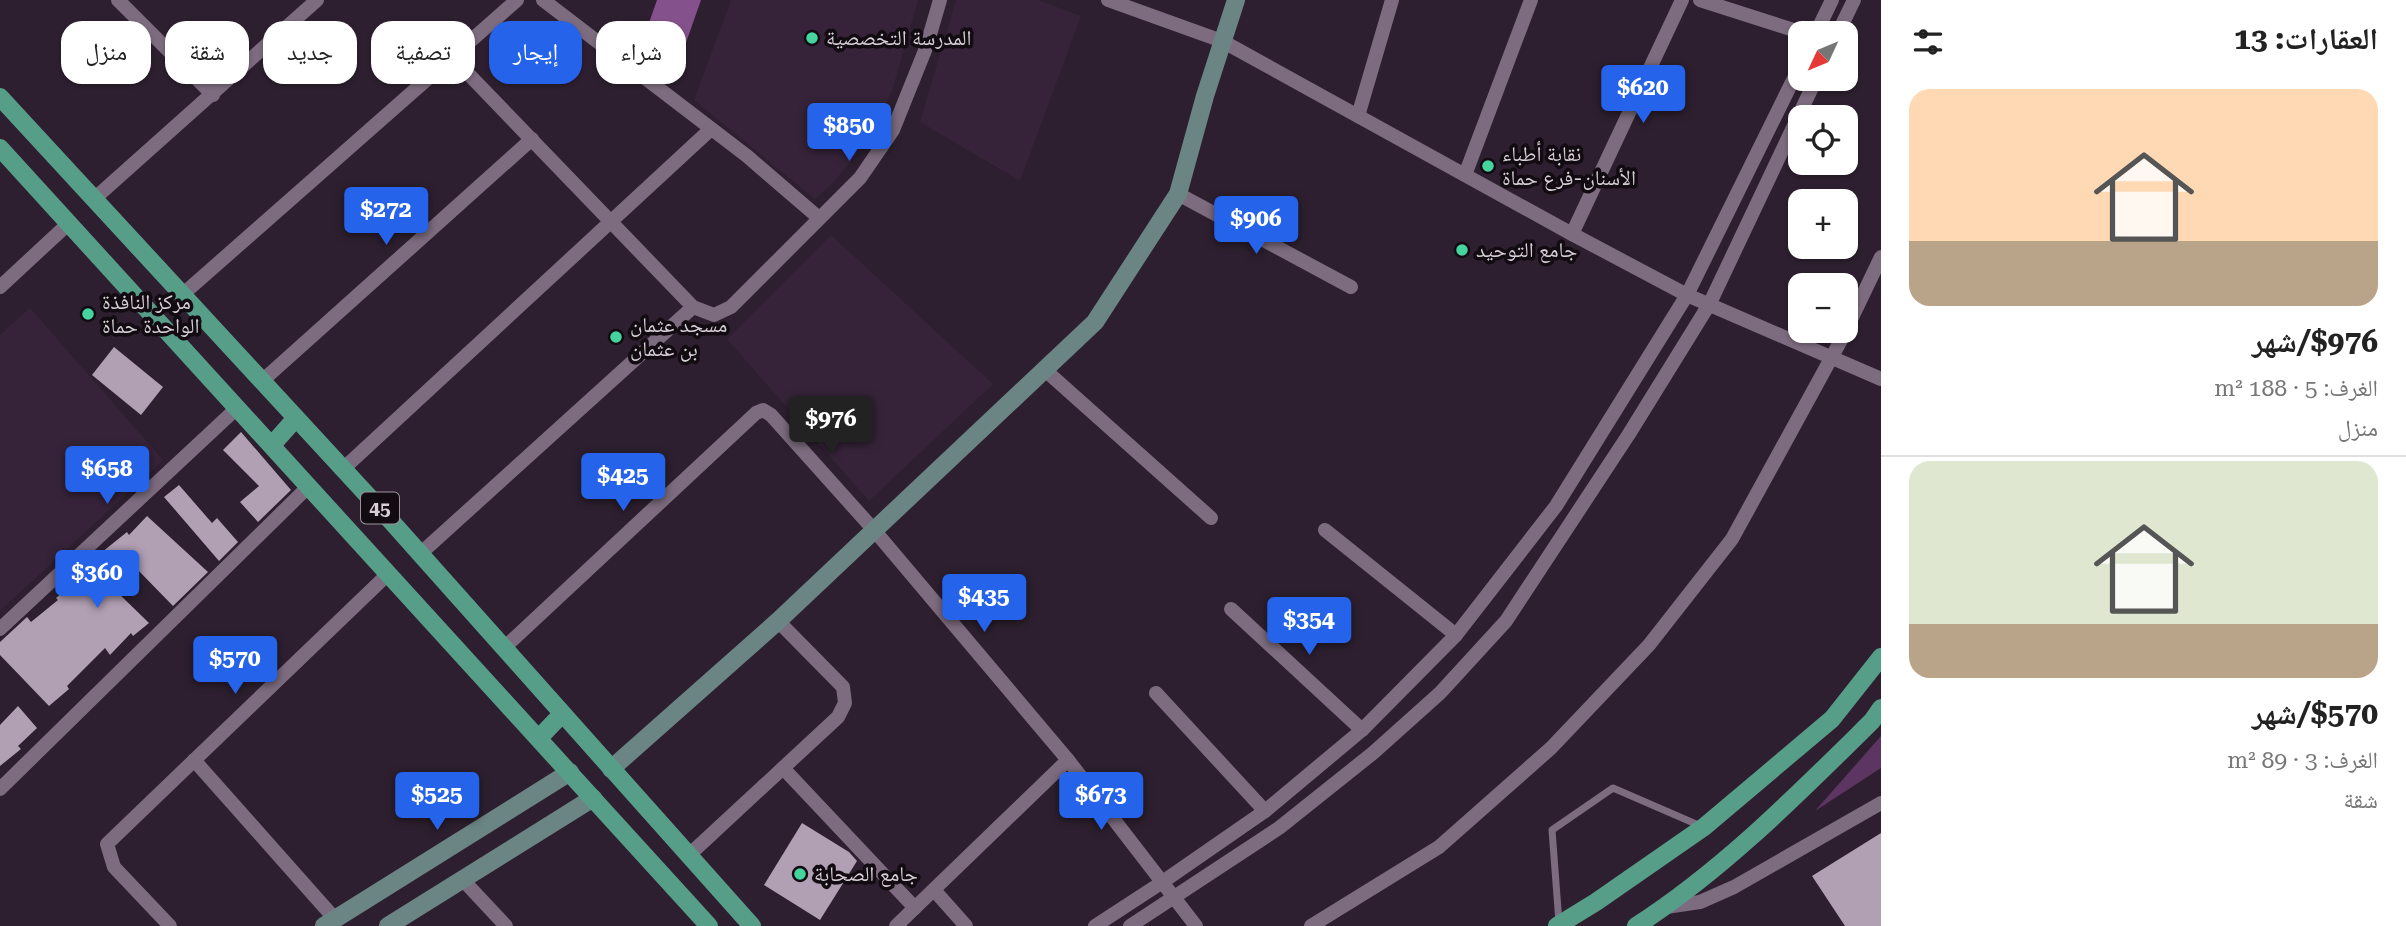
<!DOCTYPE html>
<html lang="ar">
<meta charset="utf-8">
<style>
:root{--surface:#fff;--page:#f6f6f6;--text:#222;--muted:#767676;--line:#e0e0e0;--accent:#2563eb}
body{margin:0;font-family:"Roboto Serif","Noto Naskh Arabic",serif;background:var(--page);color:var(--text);direction:rtl;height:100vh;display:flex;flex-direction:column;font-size:26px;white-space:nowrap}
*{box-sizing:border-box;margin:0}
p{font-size:23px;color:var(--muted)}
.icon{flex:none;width:38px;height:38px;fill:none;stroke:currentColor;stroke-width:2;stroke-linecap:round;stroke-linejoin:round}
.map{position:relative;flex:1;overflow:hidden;direction:ltr}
.panel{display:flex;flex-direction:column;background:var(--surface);width:525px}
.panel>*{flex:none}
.banner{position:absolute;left:21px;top:21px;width:665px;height:63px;direction:rtl;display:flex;gap:14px}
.needle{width:46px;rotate:226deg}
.fabs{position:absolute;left:1788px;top:21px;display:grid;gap:14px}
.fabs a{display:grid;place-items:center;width:70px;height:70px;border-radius:14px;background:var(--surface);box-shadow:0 2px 5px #0004;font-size:35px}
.price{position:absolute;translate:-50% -60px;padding:0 16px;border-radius:7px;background:var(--accent);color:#fff;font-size:23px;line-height:46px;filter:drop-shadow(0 2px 4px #0008)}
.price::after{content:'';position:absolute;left:50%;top:42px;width:21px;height:16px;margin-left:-10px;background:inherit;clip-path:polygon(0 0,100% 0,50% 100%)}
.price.on{background:#222;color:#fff}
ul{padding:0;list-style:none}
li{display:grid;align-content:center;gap:14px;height:371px;padding:0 28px}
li+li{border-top:2px solid var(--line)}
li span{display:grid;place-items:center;height:217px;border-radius:21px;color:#555}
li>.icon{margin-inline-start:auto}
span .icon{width:126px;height:126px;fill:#fffc;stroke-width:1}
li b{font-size:30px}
h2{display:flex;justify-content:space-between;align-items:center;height:84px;padding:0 28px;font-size:30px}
.chip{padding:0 24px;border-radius:21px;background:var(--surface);box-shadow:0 2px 5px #0004;font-size:24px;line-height:63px}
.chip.on{background:var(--accent);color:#fff}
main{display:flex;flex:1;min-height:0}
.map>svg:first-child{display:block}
</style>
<main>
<section class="panel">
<h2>العقارات: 13<svg class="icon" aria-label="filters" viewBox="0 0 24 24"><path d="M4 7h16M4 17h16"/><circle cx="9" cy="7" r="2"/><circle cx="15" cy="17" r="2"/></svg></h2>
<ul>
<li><span style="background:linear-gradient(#ffd9b3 70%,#b9a48a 0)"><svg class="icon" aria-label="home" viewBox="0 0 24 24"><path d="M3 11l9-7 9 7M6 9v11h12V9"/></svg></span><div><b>$976/شهر</b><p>الغرف: 5 · 188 m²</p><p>منزل</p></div></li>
<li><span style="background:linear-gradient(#dfe7d0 75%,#b9a48a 0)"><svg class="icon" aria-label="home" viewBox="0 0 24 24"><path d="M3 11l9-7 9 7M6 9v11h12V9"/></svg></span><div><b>$570/شهر</b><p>الغرف: 3 · 89 m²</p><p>شقة</p></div></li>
</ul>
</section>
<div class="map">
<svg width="1881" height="926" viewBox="0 0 1881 926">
<rect width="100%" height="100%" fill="#2d1f2f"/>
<g fill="#362339">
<path d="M731,0H918L892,91L864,145L832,184L815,199L694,100Z"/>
<path d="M956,0H1038L1081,16L1020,181L920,122Z"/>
<path d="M831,235L993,384L869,501L727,339Z"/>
<path d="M30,308L163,460L0,611V335Z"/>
</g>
<path fill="#5d3562" d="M1881,736V768L1815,811Z"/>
<path fill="#85518c" d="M657,0H701L676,71L637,57Z"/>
<g fill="#b19fb3">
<path d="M114,347L163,387L141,415L92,375Z"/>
<path d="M241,432L291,490L258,522L240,502L259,486L223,450Z"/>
<path d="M179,485L212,523L217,518L238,542L219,561L164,497Z"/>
<path d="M147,516L208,572L173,606L136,568L113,588L149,623L133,636L131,633L110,655L105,648L67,686L69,689L49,706L0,655V642L27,617L31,622L58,600L56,598L76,581L71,577L127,532L129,535Z"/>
<path d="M18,706L37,728L18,746L21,749L0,766V725Z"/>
<path d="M802,823L849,852L857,861L820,920L764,885Z"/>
<path d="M1881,833V926H1845L1812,876Z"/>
</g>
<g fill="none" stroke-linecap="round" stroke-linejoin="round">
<path stroke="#7d6c7f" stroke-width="7" d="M1559,923L1552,830L1613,788L1703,827"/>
<g stroke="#7d6c7f" stroke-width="14">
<path d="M118,0L213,95"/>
<path d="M543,0L747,156L819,218"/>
<path d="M1108,0L1222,41L1572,234L1687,295L1881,379"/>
<path d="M1700,0L1803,33"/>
<path d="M1816,33L1832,0"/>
<path d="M1838,33L1854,0"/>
<path d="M453,58L693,307L714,315L731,307L860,178L893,130L926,48L940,0"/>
<path d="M1358,116L1392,0"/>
<path d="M1465,175L1531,0"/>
<path d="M1178,194L1351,287"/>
<path d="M94,199L317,0"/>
<path d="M1572,234L1682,0"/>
<path d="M0,287L68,224"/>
<path d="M182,295L517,0"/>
<path d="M1846,330L1881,257"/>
<path d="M1045,370L1211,518"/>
<path d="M262,381L532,139"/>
<path d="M343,469L711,129"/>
<path d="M1325,530L1456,635"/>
<path d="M420,554L693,307"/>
<path d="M1231,609L1362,730"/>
<path d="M0,629L237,408"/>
<path d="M504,648L756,413L763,410L771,415L874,530L1068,760L1196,926"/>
<path d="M1156,693L1265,811"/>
<path d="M194,760L335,919"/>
<path d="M783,768L915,908"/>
<path d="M0,789L309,486"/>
<path d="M688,856L838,717L845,703L843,687L778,621"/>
<path d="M462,879L506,926"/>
<path d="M934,890L966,926"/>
<path d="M1666,907L1700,902L1734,887L1881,803"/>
<path d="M170,926L114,867L107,844L388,574"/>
<path d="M896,926L1068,760"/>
<path d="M1095,926L1161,883L1265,811L1362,730L1456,635L1556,506L1687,295L1801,64"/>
<path d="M1130,926L1279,828L1373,753L1440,693L1506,621L1629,434L1710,303L1816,79"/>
<path d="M1311,926L1439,847L1551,748L1649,645L1732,539L1846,331"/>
</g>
<g stroke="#6a8584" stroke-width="18">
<path d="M611,769L778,621L1095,322L1178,194L1205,96L1236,0"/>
<path d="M324,926L570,772"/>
<path d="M388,926L593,798"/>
</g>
<g stroke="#579e88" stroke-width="18">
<path d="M0,97L382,511L752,926"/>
<path d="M0,148L709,926"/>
<path d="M272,445L296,418"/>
<path d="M539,738L562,714"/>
<path d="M1557,926L1596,902L1704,827L1832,719L1881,657"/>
<path d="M1636,926C1723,870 1798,794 1872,721L1881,708"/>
</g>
</g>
<g fill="#46d49e" stroke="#120b12" stroke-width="2.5">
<circle cx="812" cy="38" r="7"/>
<circle cx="1488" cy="166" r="7"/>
<circle cx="1462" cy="250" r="7"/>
<circle cx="88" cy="314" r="7"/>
<circle cx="616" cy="337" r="7"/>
<circle cx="800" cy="874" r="7"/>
</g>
<g text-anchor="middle" stroke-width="7" stroke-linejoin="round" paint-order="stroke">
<rect fill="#120b12" stroke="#9c949d" stroke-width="2" x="361" y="492.5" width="38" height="31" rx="5"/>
<g font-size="19" font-weight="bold" fill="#d7ced8">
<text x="380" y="515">45</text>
</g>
<g font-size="21" fill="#d7ced8" stroke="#120b12" text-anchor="start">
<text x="826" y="45">المدرسة التخصصية</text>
<text x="1502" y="161">نقابة أطباء<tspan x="1502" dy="24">الأسنان-فرع حماة</tspan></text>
<text x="1476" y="257">جامع التوحيد</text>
<text x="102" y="309">مركز النافذة<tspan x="102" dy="24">الواحدة حماة</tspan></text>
<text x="630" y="332">مسجد عثمان<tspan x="630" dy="24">بن عثمان</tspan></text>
<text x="814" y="881">جامع الصحابة</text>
</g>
</g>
</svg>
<div class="fabs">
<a><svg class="needle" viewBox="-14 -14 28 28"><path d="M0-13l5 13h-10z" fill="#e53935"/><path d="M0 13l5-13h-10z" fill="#767676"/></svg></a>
<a><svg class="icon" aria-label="locate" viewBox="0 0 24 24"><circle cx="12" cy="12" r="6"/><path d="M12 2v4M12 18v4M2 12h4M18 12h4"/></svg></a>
<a>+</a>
<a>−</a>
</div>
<b class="price" style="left:1643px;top:125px">$620</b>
<b class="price" style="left:849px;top:163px">$850</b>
<b class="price" style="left:386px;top:247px">$272</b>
<b class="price" style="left:1256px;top:256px">$906</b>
<b class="price on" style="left:831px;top:456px">$976</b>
<b class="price" style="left:107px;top:506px">$658</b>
<b class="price" style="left:623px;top:513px">$425</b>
<b class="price" style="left:97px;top:610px">$360</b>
<b class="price" style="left:984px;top:634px">$435</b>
<b class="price" style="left:1309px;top:657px">$354</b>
<b class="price" style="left:235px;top:696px">$570</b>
<b class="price" style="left:437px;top:832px">$525</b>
<b class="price" style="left:1101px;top:832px">$673</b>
<div class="banner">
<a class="chip">شراء</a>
<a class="chip on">إيجار</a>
<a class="chip">تصفية</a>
<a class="chip">جديد</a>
<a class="chip">شقة</a>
<a class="chip">منزل</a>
</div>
</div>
</main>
